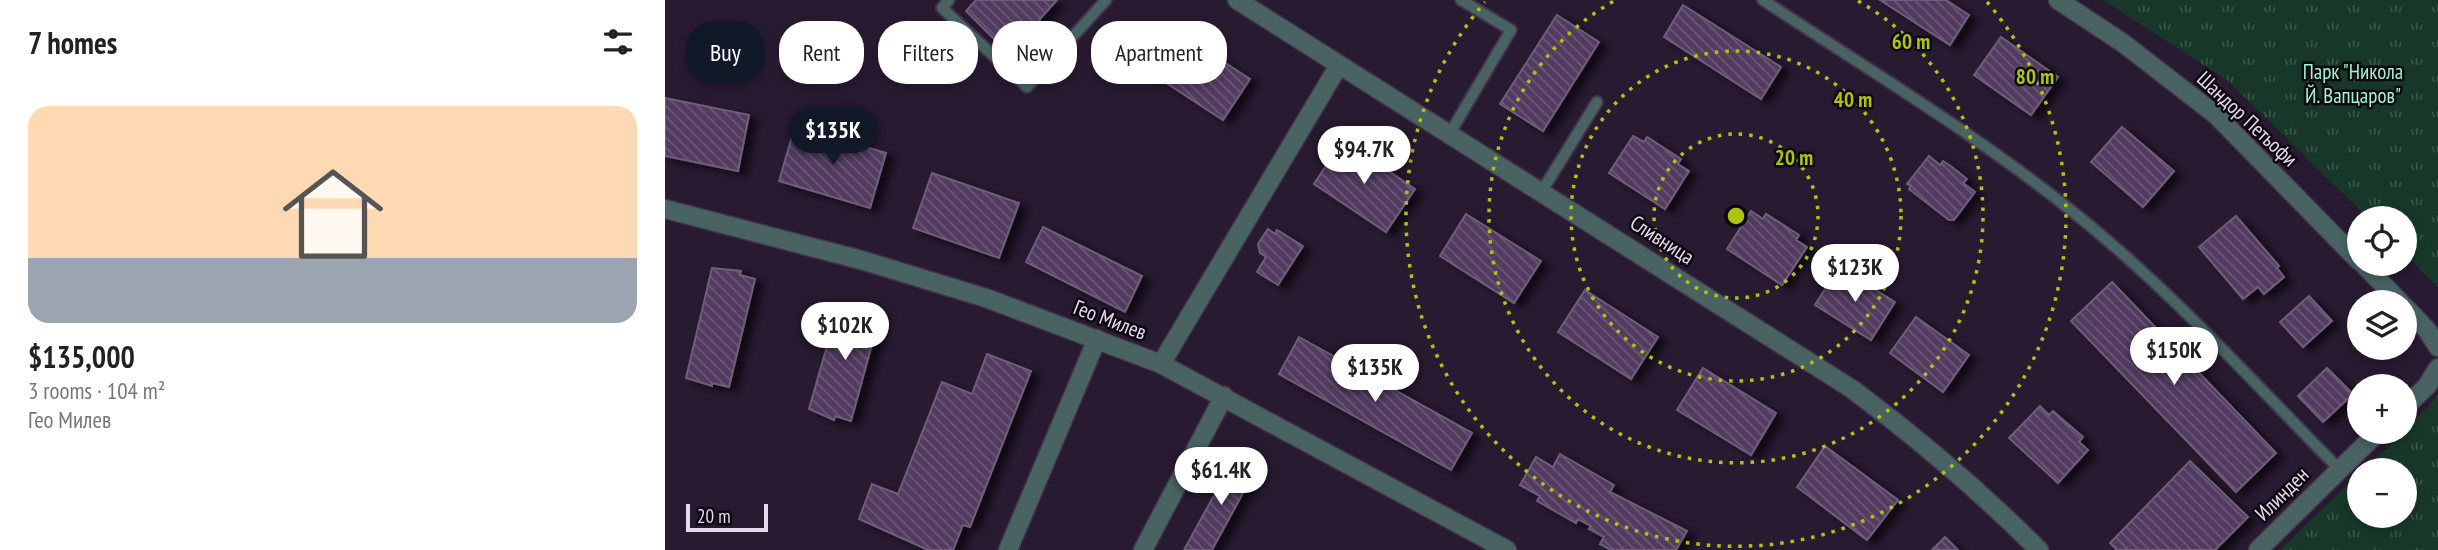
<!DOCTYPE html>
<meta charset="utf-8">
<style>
:root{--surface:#fff;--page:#f6f6f6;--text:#222;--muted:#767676;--line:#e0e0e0;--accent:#111827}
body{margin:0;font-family:"PT Sans Narrow",sans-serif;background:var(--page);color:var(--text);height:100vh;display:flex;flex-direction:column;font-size:26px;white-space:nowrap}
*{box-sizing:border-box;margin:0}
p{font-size:23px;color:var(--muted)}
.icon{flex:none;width:38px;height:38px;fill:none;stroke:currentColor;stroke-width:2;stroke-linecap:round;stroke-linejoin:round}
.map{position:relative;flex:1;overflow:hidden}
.details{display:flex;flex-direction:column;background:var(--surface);width:665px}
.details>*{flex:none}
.banner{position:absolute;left:21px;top:21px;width:665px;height:63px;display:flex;gap:14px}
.controls{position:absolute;left:1682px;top:206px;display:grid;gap:14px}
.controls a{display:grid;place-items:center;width:70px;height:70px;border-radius:50%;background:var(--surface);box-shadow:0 4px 10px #0003;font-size:35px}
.scale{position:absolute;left:21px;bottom:18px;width:82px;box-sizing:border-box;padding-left:7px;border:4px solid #e5dbeb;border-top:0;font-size:19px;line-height:24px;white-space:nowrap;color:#e5dbeb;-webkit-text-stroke:5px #0d0811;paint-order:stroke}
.price{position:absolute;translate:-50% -60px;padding:0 16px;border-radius:24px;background:#fff;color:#222;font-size:23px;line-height:46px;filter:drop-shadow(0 2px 4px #0008)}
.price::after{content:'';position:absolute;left:50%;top:42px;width:21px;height:16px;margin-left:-10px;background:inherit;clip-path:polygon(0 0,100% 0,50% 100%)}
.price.selected{background:var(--accent);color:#fff}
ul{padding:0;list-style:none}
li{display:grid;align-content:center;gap:14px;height:371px;padding:0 28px}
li+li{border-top:2px solid var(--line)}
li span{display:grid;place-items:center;height:217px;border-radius:21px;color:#555}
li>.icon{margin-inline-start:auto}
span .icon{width:126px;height:126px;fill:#fffc;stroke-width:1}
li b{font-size:30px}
h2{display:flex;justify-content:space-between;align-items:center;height:84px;padding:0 28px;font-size:30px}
.chip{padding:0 24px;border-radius:28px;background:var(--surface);box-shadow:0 4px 10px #0003;font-size:24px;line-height:63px}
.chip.selected{background:var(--accent);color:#fff}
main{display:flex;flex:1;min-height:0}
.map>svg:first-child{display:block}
</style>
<main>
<section class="details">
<h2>7 homes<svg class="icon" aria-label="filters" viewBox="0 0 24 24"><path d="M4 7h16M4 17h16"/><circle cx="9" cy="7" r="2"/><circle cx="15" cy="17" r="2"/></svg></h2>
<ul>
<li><span style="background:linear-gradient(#ffd9b3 70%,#9aa5b1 0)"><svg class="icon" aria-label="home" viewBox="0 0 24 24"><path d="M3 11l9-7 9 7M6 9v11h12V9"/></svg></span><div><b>$135,000</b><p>3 rooms · 104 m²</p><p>Гео Милев</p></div></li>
</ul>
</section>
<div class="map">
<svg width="1773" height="550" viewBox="0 0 1773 550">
<defs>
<pattern id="park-tufts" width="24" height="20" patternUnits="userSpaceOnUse" patternTransform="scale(1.75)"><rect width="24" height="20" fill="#173829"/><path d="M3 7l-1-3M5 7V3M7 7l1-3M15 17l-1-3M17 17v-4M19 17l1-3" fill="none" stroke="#395448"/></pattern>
<pattern id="building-back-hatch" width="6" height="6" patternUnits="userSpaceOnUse" patternTransform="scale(1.75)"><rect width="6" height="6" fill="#533b61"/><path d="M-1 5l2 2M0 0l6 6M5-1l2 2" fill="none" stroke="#6c5778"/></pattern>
<filter id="shadow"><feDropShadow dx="8" dy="4.5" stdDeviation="3.5" flood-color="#0009"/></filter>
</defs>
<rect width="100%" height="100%" fill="#281a31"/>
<g fill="url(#park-tufts)">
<path d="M1438,0H1773V287L1740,254V219H1704L1562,80Z"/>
<path d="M1773,395V550H1615L1694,474V516H1740V471H1697L1740,432Z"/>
</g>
<g fill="url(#building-back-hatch)" stroke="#6e5e79" stroke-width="2" filter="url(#shadow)">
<path d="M311,0H392L374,20L378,24L351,55L333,39L331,41L301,11Z"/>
<path d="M1215,0H1281L1304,15L1285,45Z"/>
<path d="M1018,5L1116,67L1096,99L999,37Z"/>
<path d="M892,15L934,42L878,131L835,104Z"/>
<path d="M513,32L585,79L558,120L486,73Z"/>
<path d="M1336,37L1393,77L1366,115L1309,75Z"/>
<path d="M0,98L84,115L73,171L0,156Z"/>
<path d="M130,126L221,153L205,208L114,181Z"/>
<path d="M1457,127L1509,171L1478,207L1426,162Z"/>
<path d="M968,136L979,142L982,137L1016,159L1013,164L1024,171L1000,209L944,173Z"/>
<path d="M678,140L750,189L721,232L649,184Z"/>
<path d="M1264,156L1275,165L1278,161L1287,167L1302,179L1298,183L1310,192L1289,220H1284L1244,189L1246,186L1242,184Z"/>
<path d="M267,173L354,203L334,258L248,228Z"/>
<path d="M1086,211L1098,219L1101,214L1134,235L1131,240L1142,247L1117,285L1062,249Z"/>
<path d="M801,214L876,261L849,303L775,256Z"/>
<path d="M1571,216L1614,266L1612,268L1619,277L1599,294L1593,287L1578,299L1534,247Z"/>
<path d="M378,227L477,276L460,312L361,262Z"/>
<path d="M603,229L610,234L612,230L638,246L613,285L592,272L601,257L595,253L593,244Z"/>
<path d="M1174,267L1230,302L1206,340L1150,305Z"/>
<path d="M47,268L76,271L75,275L90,279L64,387L47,383V386L21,378Z"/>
<path d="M1447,282L1611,453L1571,492L1406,321Z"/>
<path d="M920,290L993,337L966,379L893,332Z"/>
<path d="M1644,296L1667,321L1638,347L1615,322Z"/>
<path d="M174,304L189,308L191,304L215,315L186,421L170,416L169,420L144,409Z"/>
<path d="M1251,317L1304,355L1278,392L1225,353Z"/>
<path d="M634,337L807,433L786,470L614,374Z"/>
<path d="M322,354L366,371L305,527L298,525L288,550H263L194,519L207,484L233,494L277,382L307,394Z"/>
<path d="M1038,368L1111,413L1086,455L1012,410Z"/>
<path d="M1662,368L1688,394L1658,422L1633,396Z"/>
<path d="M1375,406L1384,415L1388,411L1418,437L1414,442L1423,450L1393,483L1344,438Z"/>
<path d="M1160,446L1233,500L1202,540L1132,487Z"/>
<path d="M895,454L949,485L945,492L1022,531L1011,550H946L935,544L939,537L924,529L926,526L913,519L911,523L872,501L875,496L855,485L871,457L888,467Z"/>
<path d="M570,457L591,469L547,550H519Z"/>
<path d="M1525,461L1583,517L1550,550H1452L1445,543Z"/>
<path d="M1280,537L1293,550H1267Z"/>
</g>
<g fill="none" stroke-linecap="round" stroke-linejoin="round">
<defs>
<g id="service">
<path d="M284,0L277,8L362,87L441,0"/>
<path d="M1098,0C1202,69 1311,134 1408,212C1505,289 1588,382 1674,469"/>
<path d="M785,133L846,30L796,0"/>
<path d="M877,191L932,102"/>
</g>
<g id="minor">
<path d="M572,0L1187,389C1254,439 1315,491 1374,550"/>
<path d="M1393,0L1458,43L1551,115L1694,261"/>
<path d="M0,209L196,260L321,298L496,364L842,550"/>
<path d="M1698,264L1736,303"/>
<path d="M1740,307L1762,330L1773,347"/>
<path d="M496,364L674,65"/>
<path d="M1740,407L1762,386L1773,368"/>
<path d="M343,550L432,339"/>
<path d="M478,550L559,396"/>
<path d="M1593,550L1713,432"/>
</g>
</defs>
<use href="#service" stroke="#42354b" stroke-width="14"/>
<use href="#minor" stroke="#42354b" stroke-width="21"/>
<use href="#service" stroke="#496363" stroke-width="10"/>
<use href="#minor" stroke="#496363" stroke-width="18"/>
</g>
<g fill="none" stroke="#adc60d" stroke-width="3.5" stroke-dasharray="3.5 7">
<circle cx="1071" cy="216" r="82"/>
<circle cx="1071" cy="216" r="165"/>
<path d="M1193 1A247 247 0 1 1 949 1"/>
<path d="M1322 2A330 330 0 1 1 820 2"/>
</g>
<g text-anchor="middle" stroke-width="5" stroke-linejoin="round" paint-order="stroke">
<g font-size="21" fill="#a1f4cb" stroke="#0d0811">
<text x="1688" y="79">Парк "Никола<tspan x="1688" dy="24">Й. Вапцаров"</tspan></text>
</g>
<g font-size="21" fill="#e5dbeb" stroke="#0d0811">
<text transform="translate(1582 119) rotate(43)" y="7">Шандор Петьофи</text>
<text transform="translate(997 240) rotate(33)" y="7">Сливница</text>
<text transform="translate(445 320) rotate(21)" y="7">Гео Милев</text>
<text transform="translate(1617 494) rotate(-45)" y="7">Илинден</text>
</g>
</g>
<circle cx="1071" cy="216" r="10" fill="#adc60d" stroke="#0d0811" stroke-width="3.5"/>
<g font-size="21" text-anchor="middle" font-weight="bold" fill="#adc60d" stroke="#0d0811" stroke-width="5" stroke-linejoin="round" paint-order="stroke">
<text x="1246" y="49">60 m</text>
<text x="1370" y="84">80 m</text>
<text x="1188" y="107">40 m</text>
<text x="1129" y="165">20 m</text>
</g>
</svg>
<div class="controls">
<a><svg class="icon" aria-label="locate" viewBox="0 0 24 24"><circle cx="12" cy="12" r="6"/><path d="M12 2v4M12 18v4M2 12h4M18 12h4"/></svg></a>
<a><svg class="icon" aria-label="layers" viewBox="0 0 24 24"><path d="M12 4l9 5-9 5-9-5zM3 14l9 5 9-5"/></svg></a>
<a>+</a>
<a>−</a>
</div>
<div class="scale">20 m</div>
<b class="price selected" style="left:168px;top:167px">$135K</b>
<b class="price" style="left:699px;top:186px">$94.7K</b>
<b class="price" style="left:1190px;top:304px">$123K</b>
<b class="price" style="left:180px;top:362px">$102K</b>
<b class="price" style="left:1509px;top:387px">$150K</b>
<b class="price" style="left:710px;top:404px">$135K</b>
<b class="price" style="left:556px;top:507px">$61.4K</b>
<div class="banner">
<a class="chip selected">Buy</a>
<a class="chip">Rent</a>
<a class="chip">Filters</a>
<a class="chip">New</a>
<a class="chip">Apartment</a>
</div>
</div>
</main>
